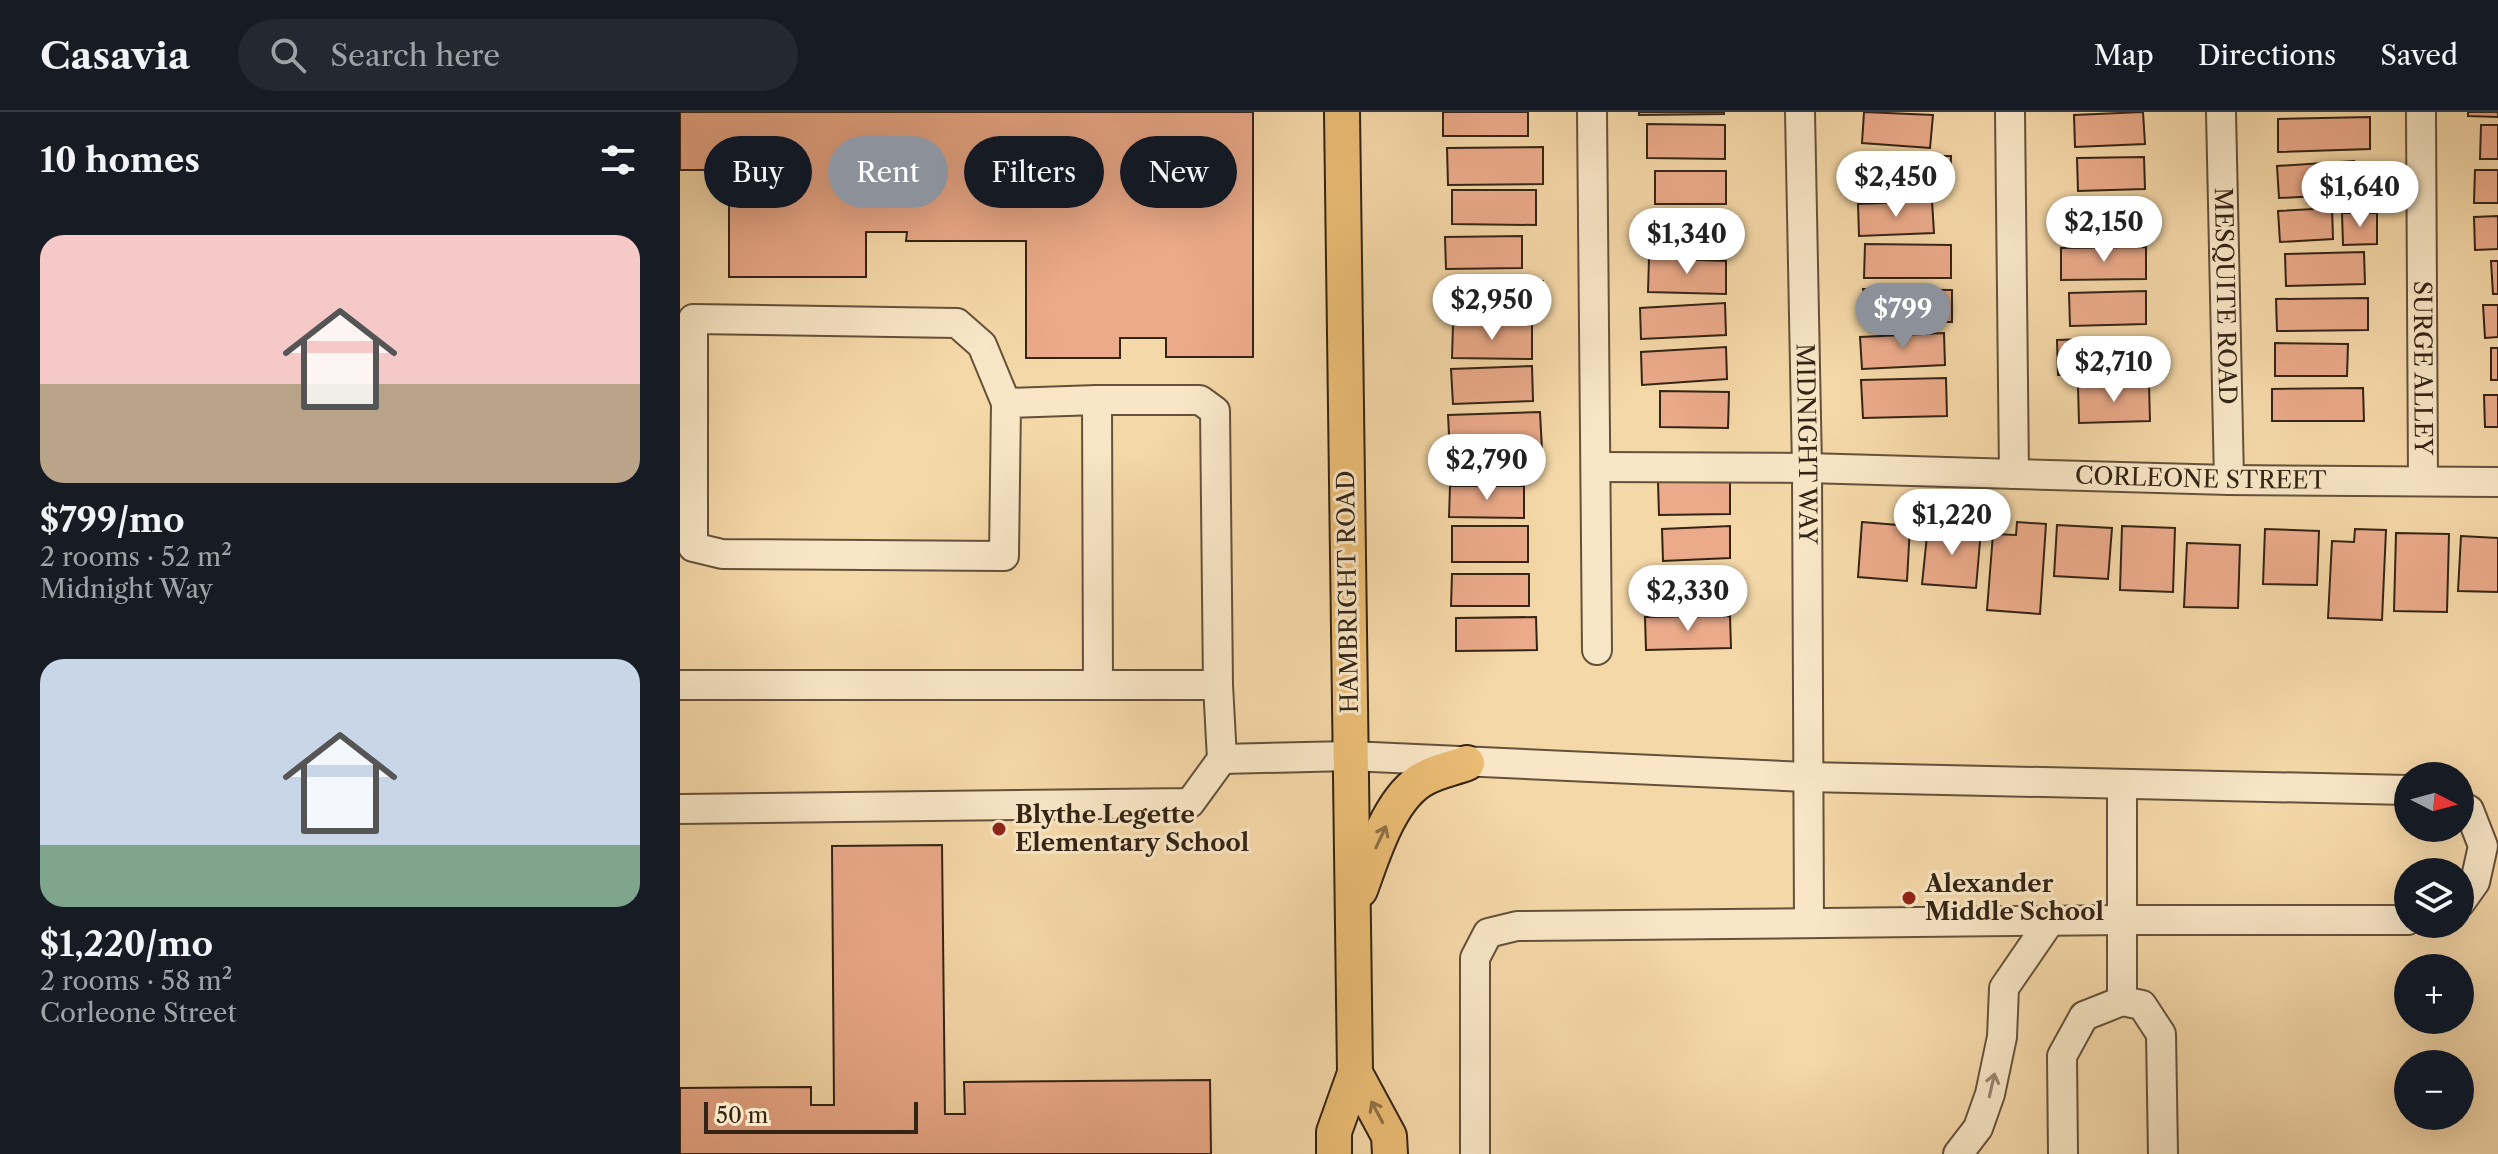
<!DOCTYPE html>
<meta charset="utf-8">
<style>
:root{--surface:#171b24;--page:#242831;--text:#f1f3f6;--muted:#9ea1a6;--line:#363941;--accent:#8c9099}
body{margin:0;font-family:"Libre Caslon Text",serif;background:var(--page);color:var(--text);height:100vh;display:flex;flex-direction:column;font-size:30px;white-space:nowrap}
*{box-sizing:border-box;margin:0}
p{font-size:26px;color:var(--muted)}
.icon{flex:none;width:44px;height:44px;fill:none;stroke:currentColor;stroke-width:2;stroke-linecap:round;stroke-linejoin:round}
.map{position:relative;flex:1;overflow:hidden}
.details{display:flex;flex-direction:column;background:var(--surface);width:680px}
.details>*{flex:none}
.banner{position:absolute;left:24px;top:24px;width:760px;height:72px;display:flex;gap:16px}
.needle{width:52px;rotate:96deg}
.tools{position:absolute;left:1714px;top:650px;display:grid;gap:16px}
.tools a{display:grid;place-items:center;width:80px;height:80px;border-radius:50%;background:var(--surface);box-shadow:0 8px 32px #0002;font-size:40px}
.scale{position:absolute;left:24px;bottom:20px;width:214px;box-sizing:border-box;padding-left:8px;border:4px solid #342415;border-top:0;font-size:22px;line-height:28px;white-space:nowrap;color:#342415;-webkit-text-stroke:6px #f8e6c6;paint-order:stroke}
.price{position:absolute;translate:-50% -68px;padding:0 18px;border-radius:28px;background:#fff;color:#222;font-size:26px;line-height:52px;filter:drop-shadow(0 2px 4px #0008)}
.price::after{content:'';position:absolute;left:50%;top:48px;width:24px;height:18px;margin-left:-12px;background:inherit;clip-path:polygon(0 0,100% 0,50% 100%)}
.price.active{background:var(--accent);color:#fff}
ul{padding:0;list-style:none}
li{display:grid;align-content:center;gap:16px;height:424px;padding:0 40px}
li span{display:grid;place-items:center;height:248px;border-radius:24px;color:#555}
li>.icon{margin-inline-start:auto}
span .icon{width:144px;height:144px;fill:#fffc;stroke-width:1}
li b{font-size:34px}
h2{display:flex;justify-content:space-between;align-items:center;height:96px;padding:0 40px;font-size:34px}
.chip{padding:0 28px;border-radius:36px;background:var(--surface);box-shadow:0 8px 32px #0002;font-size:28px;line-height:72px}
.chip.active{background:var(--accent);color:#fff}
header{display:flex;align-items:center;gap:48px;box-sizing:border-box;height:112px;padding:0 40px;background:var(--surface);border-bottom:2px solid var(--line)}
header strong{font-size:38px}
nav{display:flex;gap:44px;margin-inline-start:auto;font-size:28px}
.search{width:560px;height:72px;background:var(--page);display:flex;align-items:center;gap:20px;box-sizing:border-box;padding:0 28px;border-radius:44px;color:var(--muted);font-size:30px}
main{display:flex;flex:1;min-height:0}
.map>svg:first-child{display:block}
</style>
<header>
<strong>Casavia</strong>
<div class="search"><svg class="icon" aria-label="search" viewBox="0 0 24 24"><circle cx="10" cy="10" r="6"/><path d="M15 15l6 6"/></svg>Search here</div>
<nav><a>Map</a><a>Directions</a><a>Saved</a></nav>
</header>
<main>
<section class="details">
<h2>10 homes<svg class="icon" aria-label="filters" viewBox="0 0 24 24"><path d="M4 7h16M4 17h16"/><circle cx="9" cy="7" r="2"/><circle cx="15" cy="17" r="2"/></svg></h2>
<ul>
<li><span style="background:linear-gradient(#f6c9c9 60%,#b9a48a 0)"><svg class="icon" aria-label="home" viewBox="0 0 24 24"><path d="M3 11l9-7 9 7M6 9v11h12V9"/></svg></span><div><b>$799/mo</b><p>2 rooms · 52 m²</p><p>Midnight Way</p></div></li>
<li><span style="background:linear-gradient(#c9d6e8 75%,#7fa58c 0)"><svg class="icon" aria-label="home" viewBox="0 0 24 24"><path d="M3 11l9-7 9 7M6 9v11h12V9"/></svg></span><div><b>$1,220/mo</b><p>2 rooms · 58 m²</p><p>Corleone Street</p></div></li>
</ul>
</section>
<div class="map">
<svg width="1818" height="1042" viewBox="0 0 1818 1042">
<rect width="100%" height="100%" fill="#f5d8a8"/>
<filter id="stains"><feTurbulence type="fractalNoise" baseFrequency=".0025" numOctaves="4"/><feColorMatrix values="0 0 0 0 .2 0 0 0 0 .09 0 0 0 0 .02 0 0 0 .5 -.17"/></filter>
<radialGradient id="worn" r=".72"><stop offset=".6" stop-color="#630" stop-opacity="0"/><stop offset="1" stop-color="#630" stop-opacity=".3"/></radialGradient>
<g fill="#ebaa8a" stroke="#342415" stroke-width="2">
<path d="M0,0H573V245H486V226H440V246H346V129H226L227,120H186V165H49V58H0Z"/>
<rect x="763" y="0" width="85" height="24"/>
<path d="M959,0H1044V2L959,3Z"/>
<path d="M1184,0L1253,3L1250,36L1182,31Z"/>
<path d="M1463,0L1465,32L1395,35L1394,3Z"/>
<path d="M1788,0H1818V5L1788,4Z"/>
<path d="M1690,5V37L1598,40V7Z"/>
<path d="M967,12L1045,13V47L967,46Z"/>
<path d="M1801,13H1818V47H1800Z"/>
<path d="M863,35V72L768,73L767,36Z"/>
<path d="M1179,44H1271L1270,78L1179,79Z"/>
<path d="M1464,45L1465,77L1398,79L1397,46Z"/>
<path d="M1674,49L1676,82L1599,86L1597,54Z"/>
<path d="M1795,58H1818V91H1794Z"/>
<rect x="975" y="59" width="71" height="33"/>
<path d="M772,78H856V113L772,112Z"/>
<path d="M1252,89L1254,121L1179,124L1178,92Z"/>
<path d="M1380,90L1466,91L1465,124L1380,122Z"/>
<path d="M1652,96L1653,127L1600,130L1598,99Z"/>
<path d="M1662,101H1697V132L1663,133Z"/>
<path d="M978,103L1046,104L1045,136H978Z"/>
<path d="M1818,104V137L1795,138L1794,105Z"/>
<path d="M842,124V156L766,157L765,125Z"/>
<path d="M1185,132L1271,133V166H1184Z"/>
<path d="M1466,135V167L1381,168V136Z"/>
<path d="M1684,140L1685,172L1606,174L1605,142Z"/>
<path d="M969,146L1046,149V182L968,180Z"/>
<path d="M1811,149H1818V182H1813Z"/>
<path d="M766,169H863V203L766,201Z"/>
<path d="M1183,177L1272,178V210H1183Z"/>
<path d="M1466,179V212L1390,214L1389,181Z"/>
<path d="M1688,186V218L1597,219L1596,187Z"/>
<path d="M1045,191L1046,223L961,227L960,196Z"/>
<path d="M1803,193H1818V225L1805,226Z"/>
<path d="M773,213H852V247L772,246Z"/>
<path d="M1264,221L1265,253L1182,257L1180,225Z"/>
<path d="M1466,225L1468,259L1378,263L1377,228Z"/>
<path d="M1595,231L1668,232L1667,264H1595Z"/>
<path d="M1046,235L1047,267L962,273L961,240Z"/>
<rect x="1811" y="236" width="7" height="32"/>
<path d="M852,254L853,289L773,292L771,257Z"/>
<path d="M1266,266L1267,304L1183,306L1181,268Z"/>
<path d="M1469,272L1470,309L1399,311L1398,274Z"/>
<path d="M1683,276L1684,309H1592V277Z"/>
<path d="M980,279L1049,280L1048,316L980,315Z"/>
<path d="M1804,283H1818V315H1805Z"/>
<path d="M860,300L862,338L770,342L768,303Z"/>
<path d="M978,370H1050V402L979,403Z"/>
<path d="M770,374H844V406L769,405Z"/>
<path d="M1182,410L1230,414L1227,469L1178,465Z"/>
<path d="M1337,410L1366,412L1360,502L1307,498L1313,422L1336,423Z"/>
<path d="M1377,413L1432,416L1428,467L1374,464Z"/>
<rect x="772" y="414" width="76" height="36"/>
<path d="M1050,414V446L983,449L982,417Z"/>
<path d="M1248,414L1301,418L1296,476L1242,472Z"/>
<path d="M1442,414L1495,416L1493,480L1440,478Z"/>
<path d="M1585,417L1639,419L1637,473L1583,472Z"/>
<path d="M1675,417L1706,418L1702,508L1648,506L1652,429L1674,430Z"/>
<path d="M1716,421L1769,422L1767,500L1714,499Z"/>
<path d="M1781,424L1818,426V480L1778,479Z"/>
<path d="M1507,431L1560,433L1558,496L1504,495Z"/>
<path d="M1051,458V491L966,493L965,460Z"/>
<path d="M772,462H849V494H771Z"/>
<path d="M1050,504L1051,536L966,538L965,505Z"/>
<path d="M856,505L857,538L776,539V506Z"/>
<path d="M262,733L265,1002H285L284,970L530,968L531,1042H0V976L131,975V993H154L152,734Z"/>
</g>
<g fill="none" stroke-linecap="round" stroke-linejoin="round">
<defs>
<g id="minor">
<path d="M912,0L917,538"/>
<path id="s1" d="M1120,0L1127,356L1129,811"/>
<path d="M1330,0L1334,362"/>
<path id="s2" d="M1541,0L1549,368"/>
<path id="s3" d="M1741,0L1743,368"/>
<path d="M326,291L324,444L42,442L13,435V207L277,211L302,233L326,291L417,288"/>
<path id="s4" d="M917,355L1127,356L1549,368L1818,370"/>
<path d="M0,573H418L417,288H520L535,299L538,573L542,647L510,691L0,697"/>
<path d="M418,573H538"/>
<path d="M542,647L670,644L1127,665L1728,678"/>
<path d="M1780,693L1789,698L1803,734L1795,770L1780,791"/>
<path d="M1442,889V674"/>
<path d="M795,1042V846L808,821L837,814L1442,808H1728"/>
<path d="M1278,1042L1298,1016L1310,982L1322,925L1324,876L1370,809"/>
<path d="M1383,1042L1382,944L1404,904L1442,889L1462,893L1481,922L1483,1042"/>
</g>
<g id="major">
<path d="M680,778C693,743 710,684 745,666C758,659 774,656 787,651"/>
<path d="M675,961L709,1024L710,1042"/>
<path d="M654,1042V1020L675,961L662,0"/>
</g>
</defs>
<use href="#minor" stroke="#64513a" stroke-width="32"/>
<use href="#major" stroke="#342415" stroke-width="38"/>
<use href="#minor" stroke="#f8e6c6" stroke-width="28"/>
<use href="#major" stroke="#eabc74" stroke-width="34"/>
</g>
<defs><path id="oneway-shaft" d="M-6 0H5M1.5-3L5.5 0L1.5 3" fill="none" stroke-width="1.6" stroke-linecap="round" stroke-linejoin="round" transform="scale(2)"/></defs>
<g stroke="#8f7044">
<use href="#oneway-shaft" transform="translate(701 725) rotate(-65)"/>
<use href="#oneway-shaft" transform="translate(697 1000) rotate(-118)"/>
</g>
<use stroke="#96856e" href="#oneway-shaft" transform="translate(1312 973) rotate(-77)"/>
<g fill="#8f2418" stroke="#f8e6c6" stroke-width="3">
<circle cx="319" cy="717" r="8"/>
<circle cx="1229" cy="786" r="8"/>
</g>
<g text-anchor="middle" stroke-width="6" stroke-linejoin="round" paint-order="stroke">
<g font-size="24" fill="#342415" stroke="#f8e6c6">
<text dy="8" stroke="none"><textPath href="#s2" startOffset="184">MESQUITE ROAD</textPath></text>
<text dy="8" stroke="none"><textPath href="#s3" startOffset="256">SURGE ALLEY</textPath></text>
<text dy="8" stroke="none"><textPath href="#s1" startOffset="332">MIDNIGHT WAY</textPath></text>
<text dy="8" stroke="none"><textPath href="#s4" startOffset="604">CORLEONE STREET</textPath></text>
<text transform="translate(668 480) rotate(-91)" y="8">HAMBRIGHT ROAD</text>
</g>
<g font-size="24" font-weight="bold" fill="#342415" stroke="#f8e6c6" text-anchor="start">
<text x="335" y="711">Blythe Legette<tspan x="335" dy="28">Elementary School</tspan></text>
<text x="1245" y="780">Alexander<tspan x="1245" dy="28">Middle School</tspan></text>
</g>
</g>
<rect width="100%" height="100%" filter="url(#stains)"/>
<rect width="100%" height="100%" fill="url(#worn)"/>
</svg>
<div class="tools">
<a><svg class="needle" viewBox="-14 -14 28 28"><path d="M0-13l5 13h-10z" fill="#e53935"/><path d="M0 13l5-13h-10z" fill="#9ea1a6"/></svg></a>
<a><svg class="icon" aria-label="layers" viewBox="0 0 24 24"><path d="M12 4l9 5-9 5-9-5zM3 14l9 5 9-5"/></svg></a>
<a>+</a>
<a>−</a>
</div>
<div class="scale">50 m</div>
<b class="price" style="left:1216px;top:107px">$2,450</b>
<b class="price" style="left:1680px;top:117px">$1,640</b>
<b class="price" style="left:1424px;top:152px">$2,150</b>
<b class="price" style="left:1007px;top:164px">$1,340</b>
<b class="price" style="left:812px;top:230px">$2,950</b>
<b class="price active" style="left:1223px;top:239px">$799</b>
<b class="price" style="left:1434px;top:292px">$2,710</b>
<b class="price" style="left:807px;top:390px">$2,790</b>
<b class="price" style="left:1272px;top:445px">$1,220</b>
<b class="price" style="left:1008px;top:521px">$2,330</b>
<div class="banner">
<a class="chip">Buy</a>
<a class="chip active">Rent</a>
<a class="chip">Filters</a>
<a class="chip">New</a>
</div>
</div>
</main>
